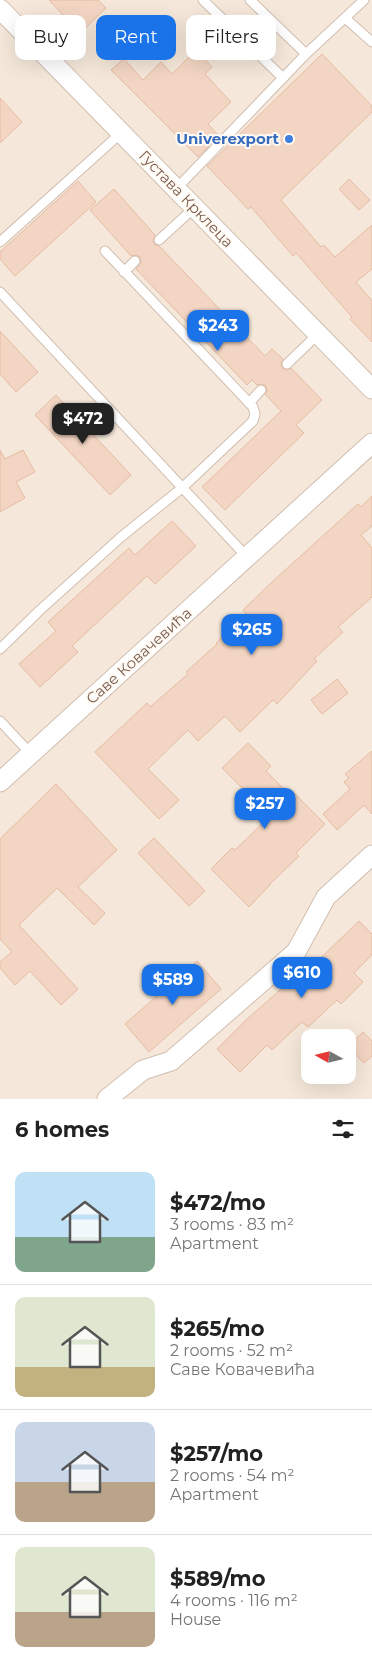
<!DOCTYPE html>
<meta charset="utf-8">
<style>
:root{--surface:#fff;--page:#f2f2f2;--text:#222;--muted:#767676;--line:#e0e0e0;--accent:#1a73e8}
body{margin:0;font-family:Montserrat,sans-serif;background:var(--page);color:var(--text);height:100vh;display:flex;flex-direction:column;font-size:19px;white-space:nowrap}
*{box-sizing:border-box;margin:0}
p{font-size:16px;color:var(--muted)}
.icon{flex:none;width:28px;height:28px;fill:none;stroke:currentColor;stroke-width:2;stroke-linecap:round;stroke-linejoin:round}
.map{position:relative;height:1099px;overflow:hidden}
.details{display:flex;flex-direction:column;background:var(--surface);flex:1}
.details>*{flex:none}
.guide{position:absolute;left:15px;top:15px;width:342px;height:45px;display:flex;gap:10px}
.needle{width:32px;rotate:278deg}
.controls{position:absolute;left:301px;top:1029px;display:grid;gap:10px}
.controls a{display:grid;place-items:center;width:55px;height:55px;border-radius:10px;background:var(--surface);box-shadow:0 5px 20px #0002;font-size:25px}
.price{position:absolute;translate:-50% -42px;padding:0 11px;border-radius:10px;background:var(--accent);color:#fff;font-size:16px;line-height:32px;filter:drop-shadow(0 1px 2px #0008)}
.price::after{content:'';position:absolute;left:50%;top:30px;width:15px;height:11px;margin-left:-8px;background:inherit;clip-path:polygon(0 0,100% 0,50% 100%)}
.price.on{background:#222;color:#fff}
ul{padding:0;list-style:none}
li{display:flex;align-items:center;gap:15px;height:125px;padding:0 15px}
li+li{border-top:1px solid var(--line)}
li span{display:grid;place-items:center;flex:none;width:140px;height:100px;border-radius:10px;color:#555}
li>.icon{margin-inline-start:auto}
span .icon{width:60px;height:60px;fill:#fffc;stroke-width:1}
li b{font-size:21px}
h2{display:flex;justify-content:space-between;align-items:center;height:60px;padding:0 15px;font-size:21px}
.pill{padding:0 18px;border-radius:10px;background:var(--surface);box-shadow:0 5px 20px #0002;font-size:18px;line-height:45px}
.pill.on{background:var(--accent);color:#fff}
.map>svg:first-child{display:block}
</style>
<div class="map">
<svg width="372" height="1099" viewBox="0 0 372 1099">
<rect width="100%" height="100%" fill="#fdf6ec"/>
<path fill="#f5e8da" fill-rule="evenodd" d="M0,0H372V1099H0ZM310,1038H348V1075H310Z"/>
<g fill="#f3d5c3" stroke="#e6bba3">
<path d="M49,0H98L106,8L80,33Z"/>
<path d="M196,50L212,67L205,74L231,102L208,124L219,136L198,157L111,70L124,59L143,80L161,62L172,74Z"/>
<path d="M322,54L372,106V112L281,200L321,247L324,245L335,257L372,225V269L356,282L372,301V342L350,319L352,317L296,253L293,256L251,207L248,209L207,166Z"/>
<path d="M0,98L22,122L0,143Z"/>
<path d="M349,179L370,200L359,210L339,189Z"/>
<path d="M78,181L96,202L15,276L0,259V252Z"/>
<path d="M114,189L155,235L153,241L155,245L159,246L265,356L272,349L283,359L281,363L282,368L286,370L291,368L322,400L296,425L304,433L225,510L202,487L281,411L265,394L267,391L266,386L262,384L257,385L252,380L247,385L136,269L141,263L140,257L136,255L131,256L90,210Z"/>
<path d="M0,331L38,372L16,392L0,374Z"/>
<path d="M56,395L131,475L110,495L35,415Z"/>
<path d="M0,450L5,459L23,450L35,472L16,482L25,498L0,512Z"/>
<path d="M372,496V526L361,535L372,548V597L338,627L343,632L314,659L317,661L277,704L273,700L240,732L225,716L198,741L188,730L148,769L179,800L159,819L95,752L147,703L150,707L188,674L186,672L217,644L216,643L246,613L243,610L272,582L358,504L361,507Z"/>
<path d="M172,521L196,546L155,584L147,576L72,646L78,652L40,687L19,664L56,631L48,622L129,548L135,555Z"/>
<path d="M337,679L348,693L322,714L311,700Z"/>
<path d="M248,743L271,766L266,771L290,795L293,792L325,824L296,853L299,856L270,884V885L249,907L211,869L232,848L235,850L268,818L258,808L260,806L222,768Z"/>
<path d="M372,751V814L364,805L337,830L323,814L350,789L344,782L349,778L345,774Z"/>
<path d="M56,784L117,850L78,887L105,913L94,925L57,888L19,925L78,989L61,1005L30,971L15,985L0,968V962L12,952L0,939V839Z"/>
<path d="M154,838L205,891L189,906L138,853Z"/>
<path d="M359,921L372,934V955L354,973L363,982L341,1004L337,1000L308,1027L302,1022L272,1050L267,1045L240,1072L217,1049L245,1021L297,975L300,978Z"/>
<path d="M197,961L221,989L149,1052L125,1024Z"/>
<path d="M363,1032L372,1041V1056L364,1063L348,1047Z"/>
</g>
<g fill="none" stroke-linecap="round" stroke-linejoin="round">
<defs>
<g id="lane">
<path d="M203,0L283,78"/>
<path d="M250,0L306,54"/>
<path d="M345,18L372,42"/>
<path d="M176,189L306,54L364,0"/>
<path d="M159,240L194,208"/>
<path d="M0,242L121,133"/>
<path d="M124,272L135,261"/>
<path d="M0,292L247,557"/>
<path d="M287,364L318,334"/>
<path d="M249,403L261,390"/>
<path d="M0,649L39,611L121,537L182,488L253,421L255,414L253,407L105,251"/>
<path d="M0,721L31,754"/>
</g>
<g id="street">
<path d="M0,9L372,389"/>
<path d="M0,782L372,443"/>
<path d="M107,1099L143,1070L171,1061L296,952L326,897L372,855"/>
</g>
</defs>
<use href="#lane" stroke="#d1beb0" stroke-width="11"/>
<use href="#street" stroke="#d1beb0" stroke-width="21"/>
<use href="#lane" stroke="#fff" stroke-width="9"/>
<use href="#street" stroke="#fff" stroke-width="19"/>
</g>
<circle fill="#3f7fe0" stroke="#fffaf3" stroke-width="2" cx="289" cy="139" r="5"/>
<g text-anchor="middle" stroke-width="4" stroke-linejoin="round" paint-order="stroke">
<g font-size="15" font-weight="bold" fill="#366cbe" stroke="#fffaf3" text-anchor="end">
<text x="279" y="144">Univerexport</text>
</g>
<g font-size="15" fill="#7a5c4d" stroke="#fffaf3">
<text transform="translate(186 199) rotate(46)" y="5">Густава Крклеца</text>
<text transform="translate(139 656) rotate(-42)" y="5">Саве Ковачевића</text>
</g>
</g>
</svg>
<div class="controls">
<a><svg class="needle" viewBox="-14 -14 28 28"><path d="M0-13l5 13h-10z" fill="#e53935"/><path d="M0 13l5-13h-10z" fill="#767676"/></svg></a>
</div>
<b class="price" style="left:218px;top:352px">$243</b>
<b class="price on" style="left:83px;top:445px">$472</b>
<b class="price" style="left:252px;top:656px">$265</b>
<b class="price" style="left:265px;top:830px">$257</b>
<b class="price" style="left:302px;top:999px">$610</b>
<b class="price" style="left:173px;top:1006px">$589</b>
<div class="guide">
<a class="pill">Buy</a>
<a class="pill on">Rent</a>
<a class="pill">Filters</a>
</div>
</div>
<section class="details">
<h2>6 homes<svg class="icon" aria-label="filters" viewBox="0 0 24 24"><path d="M4 7h16M4 17h16"/><circle cx="9" cy="7" r="2"/><circle cx="15" cy="17" r="2"/></svg></h2>
<ul>
<li><span style="background:linear-gradient(#bfe0f5 65%,#7fa58c 0)"><svg class="icon" aria-label="home" viewBox="0 0 24 24"><path d="M3 11l9-7 9 7M6 9v11h12V9"/></svg></span><div><b>$472/mo</b><p>3 rooms · 83 m²</p><p>Apartment</p></div></li>
<li><span style="background:linear-gradient(#dfe7d0 70%,#c2b280 0)"><svg class="icon" aria-label="home" viewBox="0 0 24 24"><path d="M3 11l9-7 9 7M6 9v11h12V9"/></svg></span><div><b>$265/mo</b><p>2 rooms · 52 m²</p><p>Саве Ковачевића</p></div></li>
<li><span style="background:linear-gradient(#c9d6e8 60%,#b9a48a 0)"><svg class="icon" aria-label="home" viewBox="0 0 24 24"><path d="M3 11l9-7 9 7M6 9v11h12V9"/></svg></span><div><b>$257/mo</b><p>2 rooms · 54 m²</p><p>Apartment</p></div></li>
<li><span style="background:linear-gradient(#dfe7d0 65%,#b9a48a 0)"><svg class="icon" aria-label="home" viewBox="0 0 24 24"><path d="M3 11l9-7 9 7M6 9v11h12V9"/></svg></span><div><b>$589/mo</b><p>4 rooms · 116 m²</p><p>House</p></div></li>
</ul>
</section>
